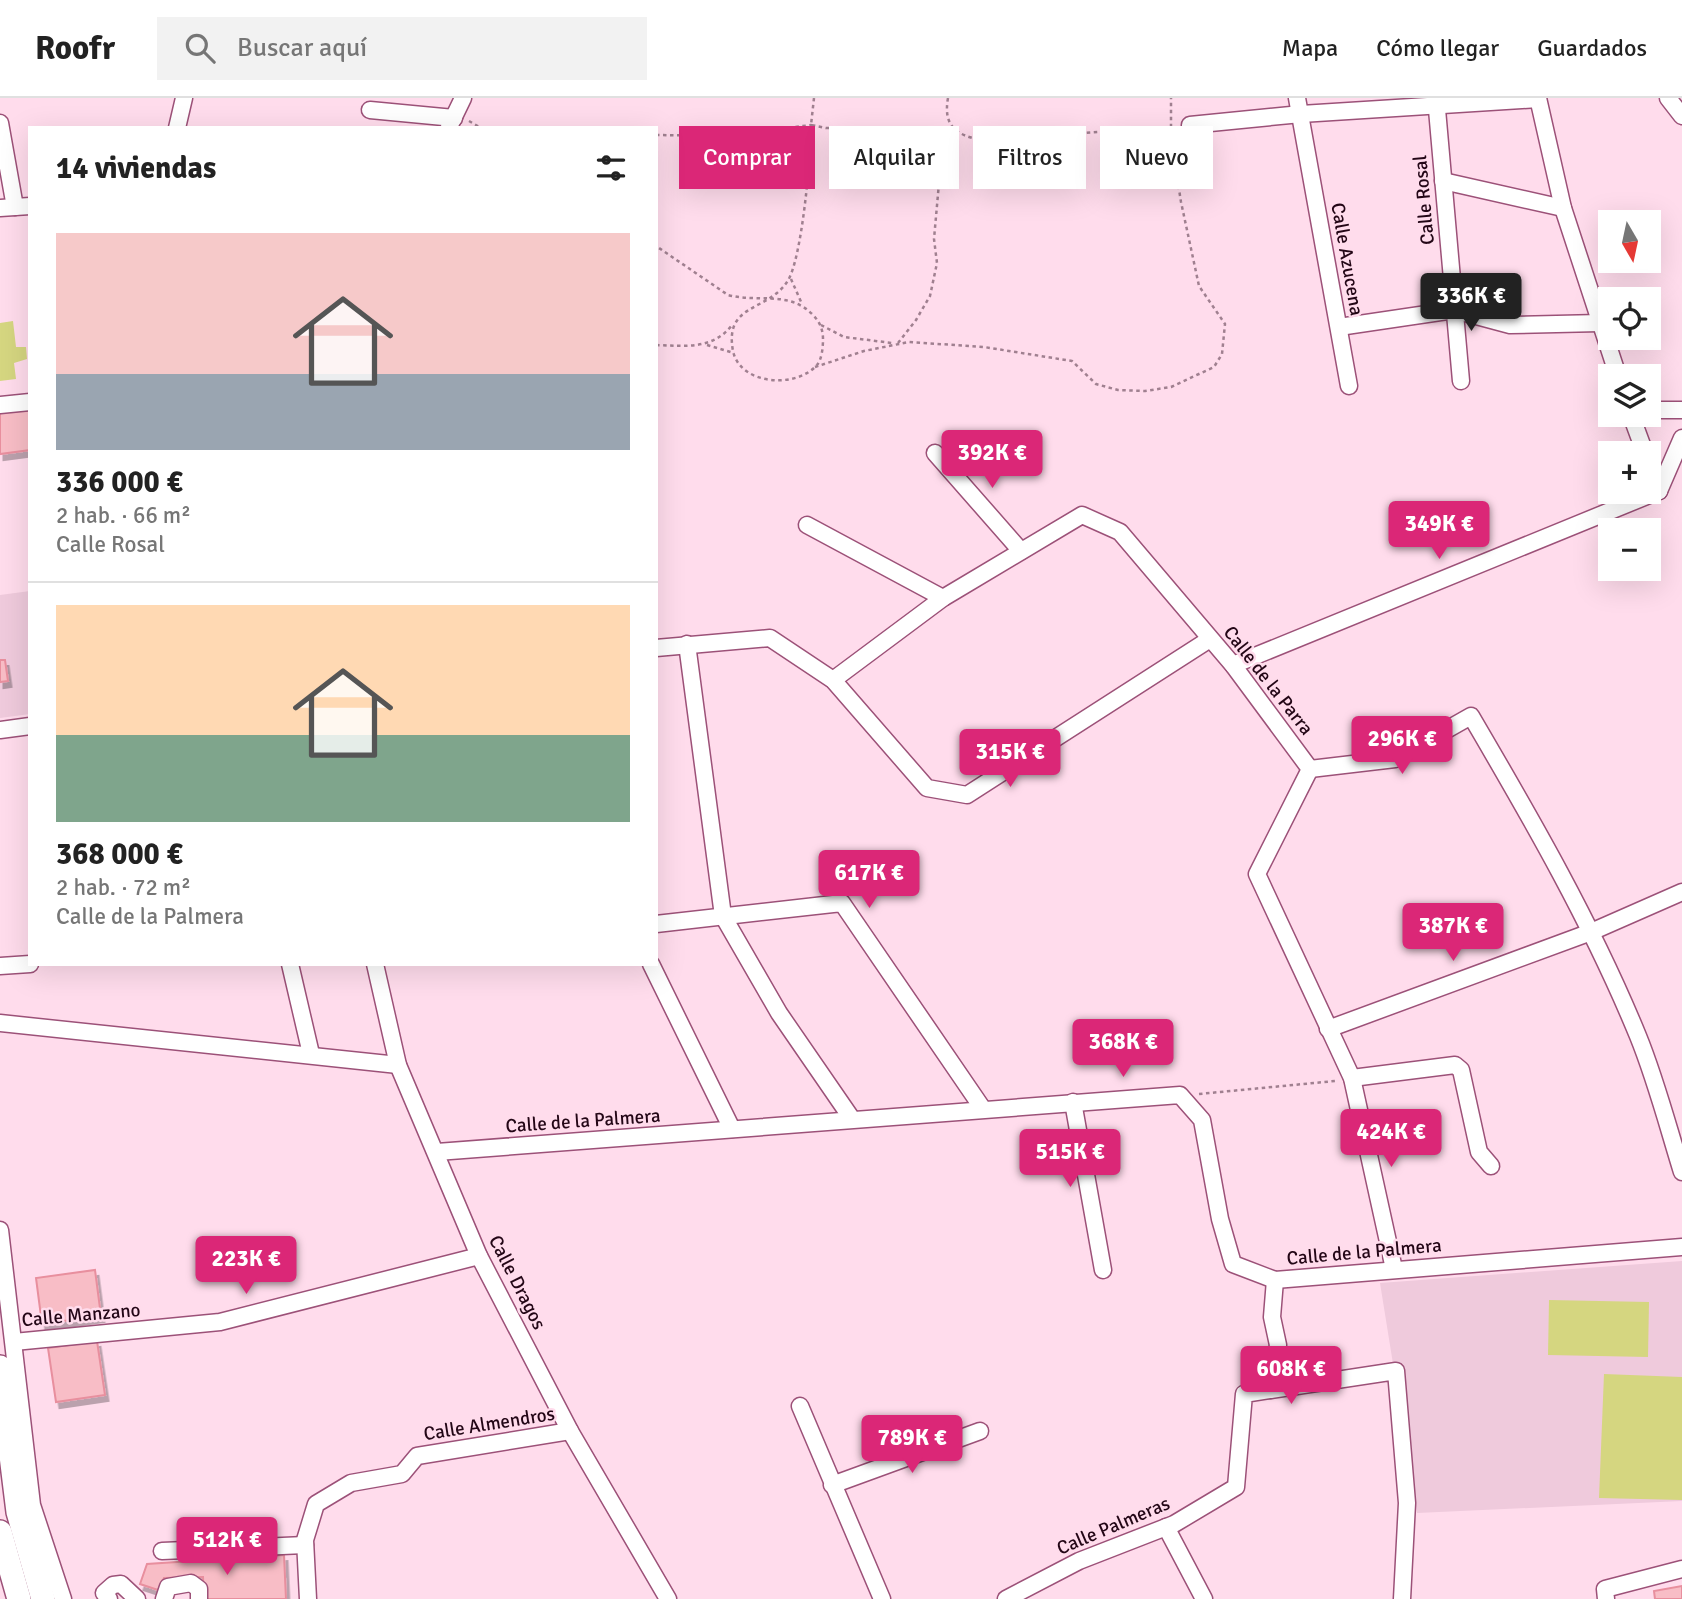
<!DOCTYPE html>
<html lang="es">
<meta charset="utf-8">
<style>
:root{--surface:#fff;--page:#f2f2f2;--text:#222;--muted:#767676;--line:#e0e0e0;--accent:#db2777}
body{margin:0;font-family:Signika,sans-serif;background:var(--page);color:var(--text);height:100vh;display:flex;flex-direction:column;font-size:26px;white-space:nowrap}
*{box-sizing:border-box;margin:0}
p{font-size:23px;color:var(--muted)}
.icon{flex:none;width:38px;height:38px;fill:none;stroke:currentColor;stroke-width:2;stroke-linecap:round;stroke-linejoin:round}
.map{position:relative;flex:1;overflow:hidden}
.details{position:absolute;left:28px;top:28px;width:630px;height:840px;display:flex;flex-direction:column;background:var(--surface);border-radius:0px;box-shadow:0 7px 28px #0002}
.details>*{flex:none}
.hud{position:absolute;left:679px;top:28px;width:665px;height:63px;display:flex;gap:14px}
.needle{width:46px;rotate:171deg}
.tools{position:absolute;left:1598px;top:112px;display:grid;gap:14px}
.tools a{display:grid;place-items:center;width:63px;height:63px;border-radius:0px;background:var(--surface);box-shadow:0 7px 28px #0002;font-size:35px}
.price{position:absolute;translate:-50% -60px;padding:0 16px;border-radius:7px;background:var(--accent);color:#fff;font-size:23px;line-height:46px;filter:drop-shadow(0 2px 4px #0008)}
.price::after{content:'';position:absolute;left:50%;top:42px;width:21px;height:16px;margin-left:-10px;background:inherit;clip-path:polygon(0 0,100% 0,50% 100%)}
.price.on{background:#222;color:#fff}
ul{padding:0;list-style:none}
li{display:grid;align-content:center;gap:14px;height:371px;padding:0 28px}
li+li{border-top:2px solid var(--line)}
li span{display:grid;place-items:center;height:217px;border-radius:0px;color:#555}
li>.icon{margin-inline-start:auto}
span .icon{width:126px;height:126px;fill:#fffc;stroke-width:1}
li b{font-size:30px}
h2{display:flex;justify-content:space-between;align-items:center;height:84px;padding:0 28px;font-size:30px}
.pill{padding:0 24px;border-radius:0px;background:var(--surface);box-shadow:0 7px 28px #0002;font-size:24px;line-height:63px}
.pill.on{background:var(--accent);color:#fff}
header{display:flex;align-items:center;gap:42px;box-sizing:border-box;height:98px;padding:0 35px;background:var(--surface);border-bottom:2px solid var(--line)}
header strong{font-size:33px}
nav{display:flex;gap:38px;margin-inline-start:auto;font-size:24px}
.search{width:490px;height:63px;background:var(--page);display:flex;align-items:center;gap:18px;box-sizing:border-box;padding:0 24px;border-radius:0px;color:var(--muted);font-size:26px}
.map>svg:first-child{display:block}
</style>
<header>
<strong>Roofr</strong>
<div class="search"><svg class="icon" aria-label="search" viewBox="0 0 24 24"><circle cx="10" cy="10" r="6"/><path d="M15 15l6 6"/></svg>Buscar aquí</div>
<nav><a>Mapa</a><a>Cómo llegar</a><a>Guardados</a></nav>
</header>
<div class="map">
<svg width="1682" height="1501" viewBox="0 0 1682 1501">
<defs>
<filter id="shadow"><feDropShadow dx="3.5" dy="6" stdDeviation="0" flood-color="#0004"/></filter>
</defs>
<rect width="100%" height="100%" fill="#ffdcec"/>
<g fill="#efcadc">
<path d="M30,493V616L0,620V497Z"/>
<path d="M1682,1163V1403L1417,1415L1380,1185Z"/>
</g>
<g fill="#d5d680">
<path d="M13,223L16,249H26L27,261L14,265L16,281L0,283V225Z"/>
<path d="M1549,1202L1649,1204L1648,1259L1548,1257Z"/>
<path d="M1604,1276L1682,1279V1402L1599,1400Z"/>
</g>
<g fill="#f8bdc6" stroke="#e88f9e" stroke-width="2" filter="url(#shadow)">
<path d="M30,310V352L0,356V314Z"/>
<path d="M0,562H5L8,583L0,584Z"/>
<path d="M95,1172L101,1218L42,1226L36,1180Z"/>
<path d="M97,1243L105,1297L56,1304L48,1250Z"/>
<path d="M284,1457L286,1501H204L203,1479L164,1480L158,1492L140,1486L147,1466Z"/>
<path d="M1682,1488V1501H1655L1654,1493Z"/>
</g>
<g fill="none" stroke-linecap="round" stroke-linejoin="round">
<defs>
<g id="minor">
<path d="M1297,0L1349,288"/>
<path d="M1436,0L1461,283"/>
<path d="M1538,0L1563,110L1618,278"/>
<path d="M1668,0L1682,18"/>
<path d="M370,12L454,20"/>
<path d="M0,25L15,109"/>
<path d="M1190,27L1301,16L1538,1"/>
<path d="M449,29L463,0"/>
<path d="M177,30L184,0"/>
<path d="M1443,83L1563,110"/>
<path d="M0,110L30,108"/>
<path d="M1339,229L1454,212L1510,227L1600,225"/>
<path d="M0,307L30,304"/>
<path d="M1648,312H1682"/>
<path d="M1631,317L1645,355"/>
<path d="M935,355L1021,453"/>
<path d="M1648,365L1659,393"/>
<path d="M1659,393L1682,340"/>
<path d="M807,427L943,500"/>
<path d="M687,546L723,818L779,915L852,1021"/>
<path d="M656,550L770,540L833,582L927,690L967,697L1210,541"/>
<path d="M1233,567L1659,393"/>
<path d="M833,582L943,500L1082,417L1120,434L1233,567L1310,671L1257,776L1352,980L1394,1171"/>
<path d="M0,632L30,628"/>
<path d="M1310,671L1395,661L1471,618C1532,722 1592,826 1638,938C1656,982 1668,1029 1682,1074"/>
<path d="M656,826L842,805L983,1011"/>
<path d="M290,866L311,956"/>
<path d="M375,866L398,967L479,1158L570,1333L668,1501"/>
<path d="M651,866L732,1031"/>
<path d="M0,868L30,866"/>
<path d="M0,925L398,967"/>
<path d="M1328,931L1591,834L1682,794"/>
<path d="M1352,980L1455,967L1461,972L1479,1054L1491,1068"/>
<path d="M1073,1004L1103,1172"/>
<path d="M437,1054L1180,997L1202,1022L1220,1121L1233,1166L1275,1182L1682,1149"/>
<path d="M0,1132L32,1407L63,1501"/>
<path d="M14,1244L220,1224L479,1158"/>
<path d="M1270,1292L1278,1247L1272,1219L1275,1182"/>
<path d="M800,1308L882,1501"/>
<path d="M832,1387L980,1333"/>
<path d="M1166,1429L1204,1501"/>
<path d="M162,1453L305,1447"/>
<path d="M109,1501L104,1495L113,1487L121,1486L137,1501"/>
<path d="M164,1501L168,1489L191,1485L199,1491V1501"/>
<path d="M308,1501L305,1442L316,1406L351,1385L402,1376L417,1358L570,1333"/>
<path d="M1006,1501L1079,1463L1174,1426L1236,1389L1244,1296L1396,1273L1407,1405L1402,1501"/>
<path d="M1606,1501L1605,1491L1682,1471"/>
</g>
<g id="highway">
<path d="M0,1269L18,1414L43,1501"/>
<path d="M0,1434L19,1501"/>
</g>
</defs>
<use href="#minor" stroke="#9c5178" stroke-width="19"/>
<use href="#highway" stroke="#9c5178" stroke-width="26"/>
<g stroke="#a08090" stroke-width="2.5" stroke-dasharray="3.5 3.5" stroke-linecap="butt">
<path d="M814,0L811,27L826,30H952"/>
<path d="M948,0C943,28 956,37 981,42L1169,29"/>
<path d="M469,23L481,30"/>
<path d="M656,37L725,38L811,27C811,56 802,163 787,184C767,214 724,205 733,253C740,287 796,291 817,267C822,261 823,249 823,241C823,232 820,224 813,217C789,192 759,205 728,197L656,148"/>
<path d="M791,181L802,206"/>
<path d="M821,227L844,239L892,245"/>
<path d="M898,245L916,222L930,198L937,165L934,141L939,85L947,40L952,30"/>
<path d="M656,247C686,248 713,252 733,226"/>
<path d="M707,247L734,255"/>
<path d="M815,269L864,253L909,244L984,249L1072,263L1096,286L1118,292L1145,293L1171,289L1214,269L1222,256L1225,226L1199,188L1181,104L1176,72L1178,56L1171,29V0"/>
<path d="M1199,996L1335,983"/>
</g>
<use href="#minor" stroke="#fff" stroke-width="16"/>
<use href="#highway" stroke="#fff" stroke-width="23"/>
</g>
<g text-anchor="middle" stroke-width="5" stroke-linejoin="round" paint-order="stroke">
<g font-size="19" fill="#230616" stroke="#ffdcec">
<text transform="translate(1423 102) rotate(-95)" y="7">Calle Rosal</text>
<text transform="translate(1348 161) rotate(80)" y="7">Calle Azucena</text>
<text transform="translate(1269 582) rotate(52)" y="7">Calle de la Parra</text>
<text transform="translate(583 1022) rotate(-4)" y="7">Calle de la Palmera</text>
<text transform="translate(1364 1153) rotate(-5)" y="7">Calle de la Palmera</text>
<text transform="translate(518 1184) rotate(63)" y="7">Calle Dragos</text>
<text transform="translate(81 1216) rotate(-5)" y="7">Calle Manzano</text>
<text transform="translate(489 1325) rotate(-9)" y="7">Calle Almendros</text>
<text transform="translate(1113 1427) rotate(-23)" y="7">Calle Palmeras</text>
</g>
</g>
</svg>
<div class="tools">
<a><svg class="needle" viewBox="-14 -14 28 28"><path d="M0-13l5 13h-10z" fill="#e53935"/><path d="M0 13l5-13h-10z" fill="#767676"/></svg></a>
<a><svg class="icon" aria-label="locate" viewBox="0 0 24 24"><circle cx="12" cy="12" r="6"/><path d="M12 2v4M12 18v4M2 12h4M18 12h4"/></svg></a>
<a><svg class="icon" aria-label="layers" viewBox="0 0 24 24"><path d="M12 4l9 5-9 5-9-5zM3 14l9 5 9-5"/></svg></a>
<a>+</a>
<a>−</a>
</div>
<b class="price on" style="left:1471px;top:235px">336K €</b>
<b class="price" style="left:992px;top:392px">392K €</b>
<b class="price" style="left:1439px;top:463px">349K €</b>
<b class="price" style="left:1402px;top:678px">296K €</b>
<b class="price" style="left:1010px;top:691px">315K €</b>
<b class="price" style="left:869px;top:812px">617K €</b>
<b class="price" style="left:1453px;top:865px">387K €</b>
<b class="price" style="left:1123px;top:981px">368K €</b>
<b class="price" style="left:1391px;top:1071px">424K €</b>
<b class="price" style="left:1070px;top:1091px">515K €</b>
<b class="price" style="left:246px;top:1198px">223K €</b>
<b class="price" style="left:1291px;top:1308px">608K €</b>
<b class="price" style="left:912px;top:1377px">789K €</b>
<b class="price" style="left:227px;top:1479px">512K €</b>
<div class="hud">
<a class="pill on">Comprar</a>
<a class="pill">Alquilar</a>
<a class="pill">Filtros</a>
<a class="pill">Nuevo</a>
</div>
<section class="details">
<h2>14 viviendas<svg class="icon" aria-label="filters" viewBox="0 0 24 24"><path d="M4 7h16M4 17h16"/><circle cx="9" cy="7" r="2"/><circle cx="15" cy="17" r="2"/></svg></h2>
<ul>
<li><span style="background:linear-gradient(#f6c9c9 65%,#9aa5b1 0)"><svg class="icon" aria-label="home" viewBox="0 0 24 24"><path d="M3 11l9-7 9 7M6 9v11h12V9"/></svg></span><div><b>336 000 €</b><p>2 hab. · 66 m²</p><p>Calle Rosal</p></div></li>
<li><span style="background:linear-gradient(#ffd9b3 60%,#7fa58c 0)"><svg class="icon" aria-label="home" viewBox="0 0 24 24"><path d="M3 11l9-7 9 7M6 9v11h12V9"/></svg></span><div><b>368 000 €</b><p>2 hab. · 72 m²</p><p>Calle de la Palmera</p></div></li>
</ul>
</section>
</div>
